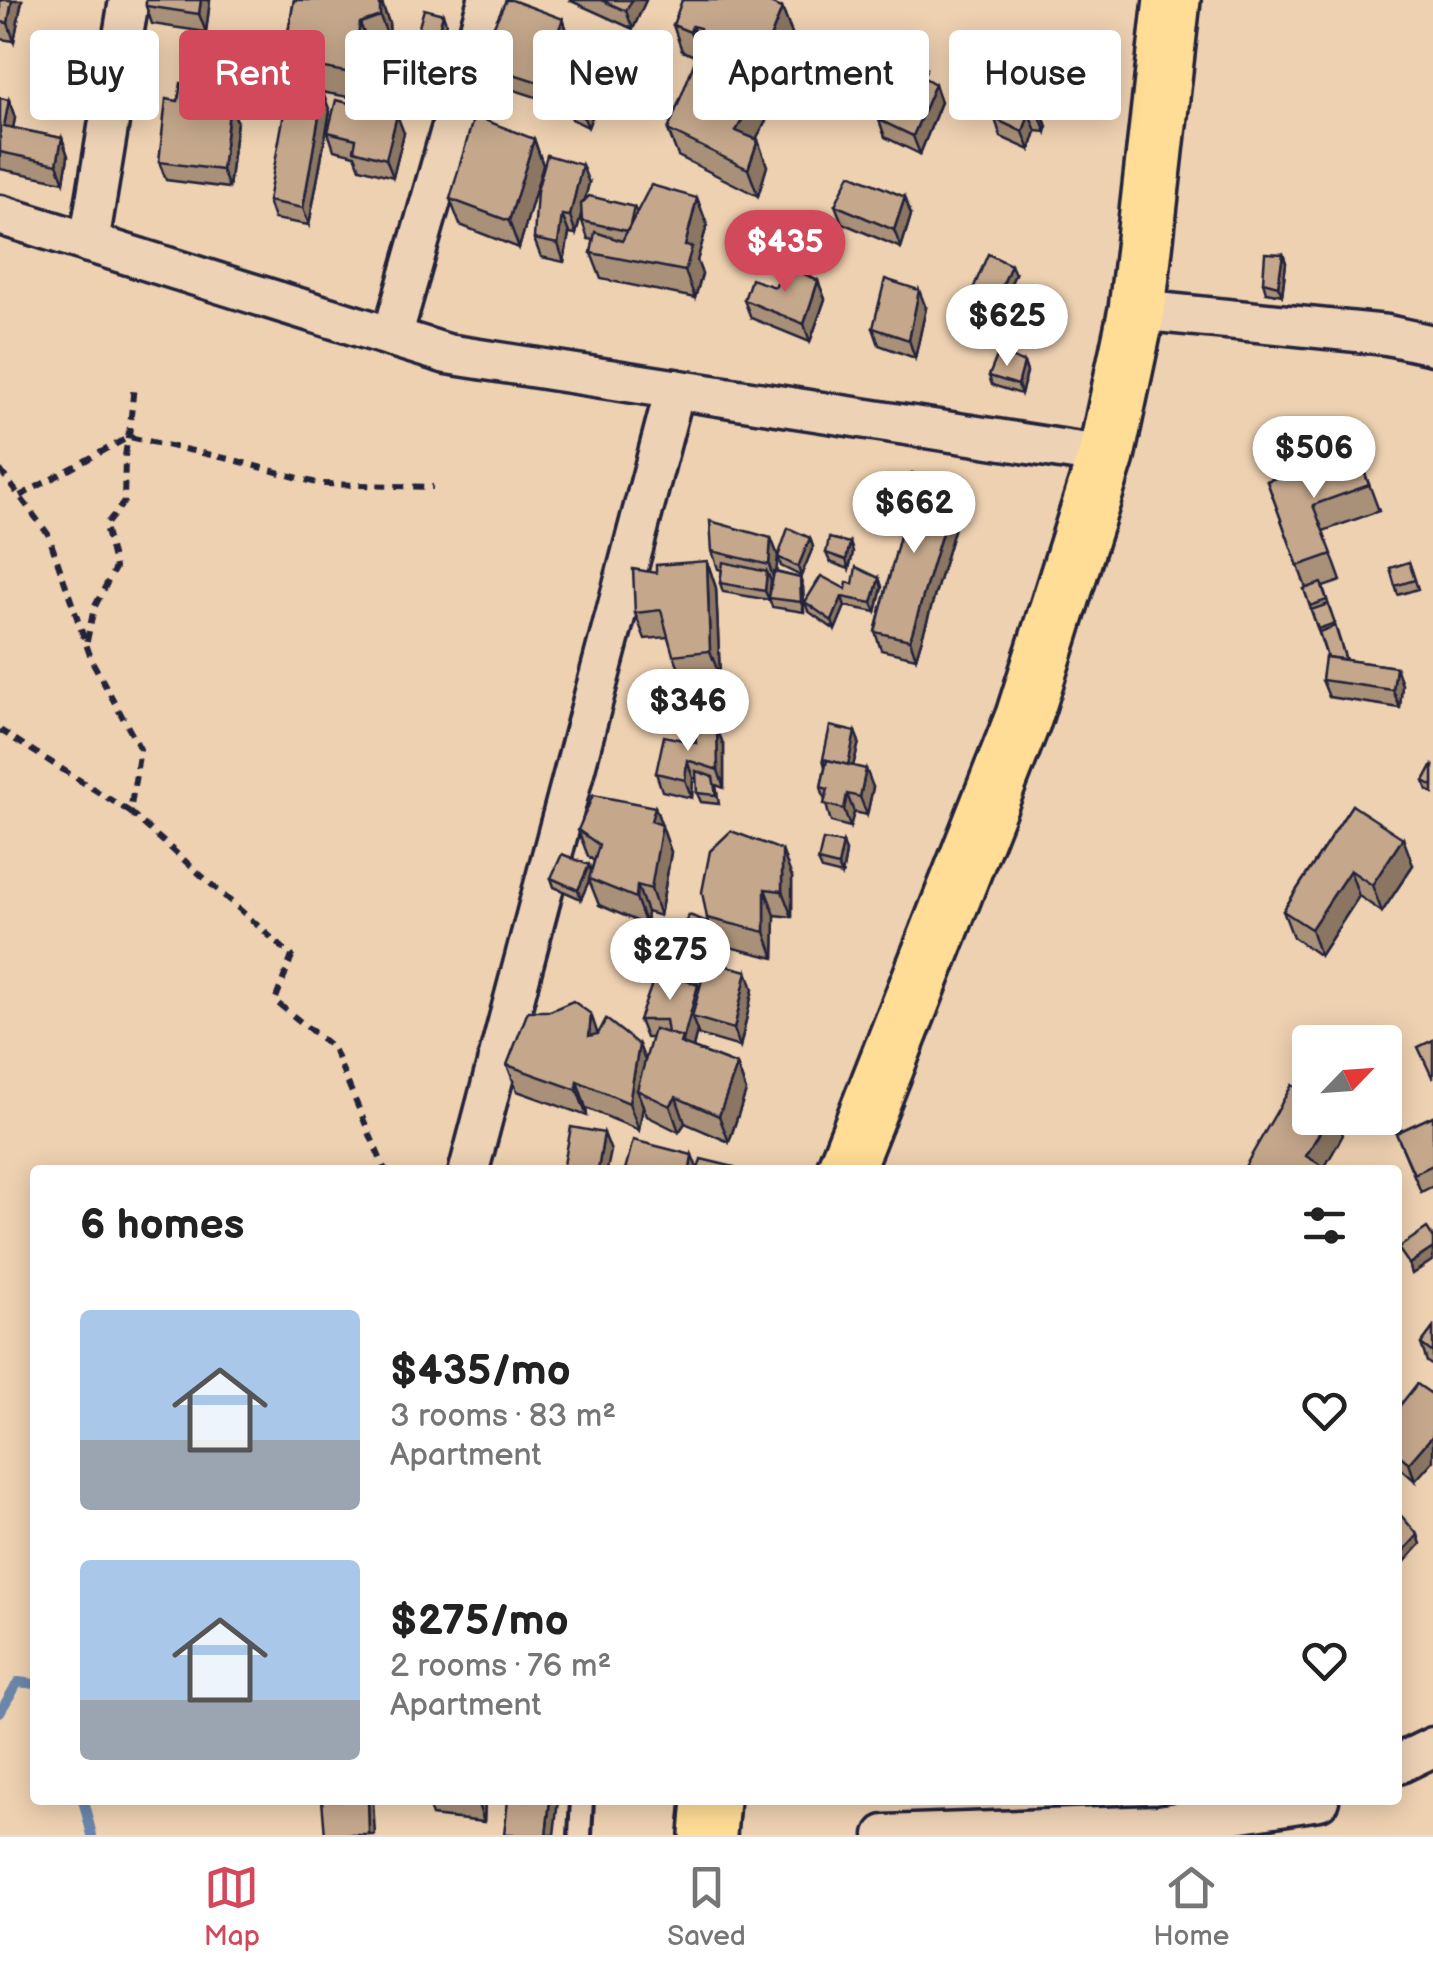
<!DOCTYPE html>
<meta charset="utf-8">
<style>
:root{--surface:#fff;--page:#f2f2f2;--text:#222;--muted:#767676;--line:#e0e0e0;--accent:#d1495b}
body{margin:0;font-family:"Balsamiq Sans",sans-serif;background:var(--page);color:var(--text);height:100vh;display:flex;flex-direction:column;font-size:38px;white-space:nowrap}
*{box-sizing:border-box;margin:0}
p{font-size:32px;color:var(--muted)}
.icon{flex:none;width:55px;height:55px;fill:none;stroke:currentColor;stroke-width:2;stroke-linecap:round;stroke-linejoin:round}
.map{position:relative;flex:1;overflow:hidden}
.panel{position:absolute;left:30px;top:1165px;width:1372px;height:640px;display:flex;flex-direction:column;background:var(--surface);border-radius:10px;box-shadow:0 5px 25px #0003}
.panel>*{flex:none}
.banner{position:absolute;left:30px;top:30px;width:1375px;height:90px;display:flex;gap:20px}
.needle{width:65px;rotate:65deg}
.controls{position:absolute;left:1292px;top:1025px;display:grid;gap:20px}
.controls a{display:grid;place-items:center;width:110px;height:110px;border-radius:10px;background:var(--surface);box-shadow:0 5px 25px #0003;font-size:50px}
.price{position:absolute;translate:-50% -85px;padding:0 22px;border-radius:35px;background:#fff;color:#222;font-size:32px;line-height:65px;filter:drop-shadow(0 2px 5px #0008)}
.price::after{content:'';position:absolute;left:50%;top:60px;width:30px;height:22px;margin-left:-15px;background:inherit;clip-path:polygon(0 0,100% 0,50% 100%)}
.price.selected{background:var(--accent);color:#fff}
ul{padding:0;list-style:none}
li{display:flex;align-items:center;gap:30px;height:250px;padding:0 50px}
li span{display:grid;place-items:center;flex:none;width:280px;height:200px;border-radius:10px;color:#555}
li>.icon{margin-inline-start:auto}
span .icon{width:120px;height:120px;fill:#fffc;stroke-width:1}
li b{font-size:42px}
h2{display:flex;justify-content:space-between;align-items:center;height:120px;padding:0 50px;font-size:42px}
.tag{padding:0 35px;border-radius:10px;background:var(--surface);box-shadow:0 5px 25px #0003;font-size:35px;line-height:90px}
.tag.selected{background:var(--accent);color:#fff}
.menu{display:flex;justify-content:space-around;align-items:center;height:140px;border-top:2px solid var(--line);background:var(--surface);font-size:28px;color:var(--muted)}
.menu a{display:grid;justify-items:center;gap:5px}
.menu .selected{color:var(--accent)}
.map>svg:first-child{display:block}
</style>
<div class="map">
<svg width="1433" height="1835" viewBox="0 0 1433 1835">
<rect width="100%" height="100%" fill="#eed1b1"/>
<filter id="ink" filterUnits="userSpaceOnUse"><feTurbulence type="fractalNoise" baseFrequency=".01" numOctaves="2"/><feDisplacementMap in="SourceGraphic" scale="20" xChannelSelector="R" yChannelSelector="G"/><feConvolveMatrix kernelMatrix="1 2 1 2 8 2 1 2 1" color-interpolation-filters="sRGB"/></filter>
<g filter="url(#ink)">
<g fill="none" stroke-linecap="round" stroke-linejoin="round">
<g stroke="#6b87ab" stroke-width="10">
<path d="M0,1712L18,1682L35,1684"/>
<path d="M83,1800L92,1835"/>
</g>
<defs>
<path id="lane" d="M580,1835L582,1800"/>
<g id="street">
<path d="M0,215L447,354L1106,456"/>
<path d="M89,243L129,0"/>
<path d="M1137,310L1387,335L1433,345"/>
<path d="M392,337L488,0"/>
<path d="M469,1170L675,389"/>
<path d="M1398,1764L1433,1747"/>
<path d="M885,1835L1159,1825L1319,1800"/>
</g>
<g id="highway">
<path d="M845,1170L1024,716L1106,456L1137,310L1172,0"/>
<path d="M708,1835L711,1800"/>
</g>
</defs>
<use href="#lane" stroke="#22223b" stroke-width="28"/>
<use href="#street" stroke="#22223b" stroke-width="45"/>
<use href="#highway" stroke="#22223b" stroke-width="62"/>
<g stroke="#22223b" stroke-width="6" stroke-dasharray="10 8" stroke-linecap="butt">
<path d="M129,437L134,384"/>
<path d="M0,470L48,534L92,661L140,749L130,812L292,956L275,1001L333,1048L385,1170"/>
<path d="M20,496L129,437L234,460L320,484L433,487"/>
<path d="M87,641L94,608L115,568L105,526L124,502L125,456"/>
<path d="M0,730L130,812"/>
</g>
<use href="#lane" stroke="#edd2b5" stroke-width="20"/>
<use href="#street" stroke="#edd2b5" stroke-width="38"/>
<use href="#highway" stroke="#ffdd96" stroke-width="55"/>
<path stroke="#22223b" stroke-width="6" stroke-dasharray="10 8" stroke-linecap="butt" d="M125,456L129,430"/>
</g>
<g fill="#a99078" stroke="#22223b" stroke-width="2.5">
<path d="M0,0H22L14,41L0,39Z"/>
<path d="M146,0H210L206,32L152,24L146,6Z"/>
<path d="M294,0H381L389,23L390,42L380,46L392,73L387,104L293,87L283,60Z"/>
<path d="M569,0H646L633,29Z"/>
<path d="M782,8L792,34L773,82L711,60L709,54L702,52L700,58L682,51L673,25Z"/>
<path d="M563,19L569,37L545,100L505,87L500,75L487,71L481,53Z"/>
<path d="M446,23L440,48L420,43L417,34Z"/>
<path d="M1044,63L1051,81L1048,105L1037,106V108L1041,109L1047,127L1046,132L1036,131L1030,150L1001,137L995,119L1013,87Z"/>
<path d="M596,67L572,105L559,98L556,89Z"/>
<path d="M926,69L923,77L941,102L920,154L885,137L879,120L893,89L882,84L879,75Z"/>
<path d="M220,89L225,103H230L237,121L229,188L166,180L159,162L178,101Z"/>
<path d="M0,98L9,100L15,118L13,128L62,138L68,156L64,182L0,169Z"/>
<path d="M590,105L593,114L588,127L572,119L569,110Z"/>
<path d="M772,110L756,139L767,166L758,196L678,156L668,130Z"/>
<path d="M330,111L309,225L274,219L268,201Z"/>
<path d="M328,132L404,133L393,177L360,168L355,155L334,150Z"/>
<path d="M534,139L543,165L519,248L460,225L450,199Z"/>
<path d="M589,183L584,201L634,207L637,213L697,198L707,225L697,261L702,274L695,298L601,279L591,253L594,240L588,239L582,221L581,214L576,234L569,233L564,262L541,257L534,239Z"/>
<path d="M905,197L911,215L901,248L842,223L835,205Z"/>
<path d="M1283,254L1286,263L1282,295L1266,292L1263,282Z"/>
<path d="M1015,274L1000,308L977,298L973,289Z"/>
<path d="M818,281L825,299L810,342L751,318L744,300L775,287Z"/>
<path d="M926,308L915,358L879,345L873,328Z"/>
<path d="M1024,363L1027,372L1021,394L992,385L989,376Z"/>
<path d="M1356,449L1379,511L1323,531L1341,581L1323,587L1346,660L1396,667L1402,685L1400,708L1329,697L1322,680L1327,657L1304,589L1306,588L1267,481Z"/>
<path d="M901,502L960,510L916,658L881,650L875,632L906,514Z"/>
<path d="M771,538L778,556L776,572L800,578L803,587L804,612L772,607L769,598V600L723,592L720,583L722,570L718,569L712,551Z"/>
<path d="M810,538L813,547L801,576L781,566L778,557Z"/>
<path d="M850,543L853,552L849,569L830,562L826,553Z"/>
<path d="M707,561L716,588L720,677L683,681L668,637L645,639L635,613L656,573Z"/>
<path d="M1409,562L1418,589L1398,595L1390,568Z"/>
<path d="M879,578L882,587L876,612L845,606L835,630L808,611L805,602L846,589L853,584Z"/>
<path d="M855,732L859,742L853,766L873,787L867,815L854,812L850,827L831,822L821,787L825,767L823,759Z"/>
<path d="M696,743L724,746V788L716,785L719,804L701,802L697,793V779L693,778L692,798L662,791L656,773Z"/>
<path d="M1433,764V793L1427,790L1424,781Z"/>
<path d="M1352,805L1413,865L1382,912L1359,896L1320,956L1293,937L1283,911Z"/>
<path d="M655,807L671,852L660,916L647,912L646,925L599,905L589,880L581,899L554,887L551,878L591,872L594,861L588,856L578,830Z"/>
<path d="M843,843L846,852L842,875L822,870L818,861Z"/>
<path d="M792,877V917L775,915L774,958L717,944L714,938V963L753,989L740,1047L699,1035L697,1031L693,1048L737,1065L746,1091L729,1142L685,1123L679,1132L647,1116L643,1106L639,1130L586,1108L587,1116L517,1091L507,1065L598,1034L639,1045L645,1061L652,1038H646L639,1020L685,980L691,956L681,952L678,943L708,922L707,918Z"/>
<path d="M1433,1116V1186L1421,1192L1396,1133Z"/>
<path d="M1433,1328V1366L1427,1362L1421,1344Z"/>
<path d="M1398,1408L1415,1481L1398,1466Z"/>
<path d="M427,1800H485L484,1822L432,1816Z"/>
</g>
<g fill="#8a7662" stroke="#22223b" stroke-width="2.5">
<path d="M12,0H22L14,41L8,23Z"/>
<path d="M201,0H210L206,32L199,14Z"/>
<path d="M380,0L389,23L390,42L380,16Z"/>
<path d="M632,0H646L633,29L626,11Z"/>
<path d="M782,8L792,34L773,82L763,56Z"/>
<path d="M443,14L446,23L440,48L436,39Z"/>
<path d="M563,19L569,37L545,100L538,82Z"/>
<path d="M360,23L370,49L357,41Z"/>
<path d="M692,26L702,52L700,58L690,32Z"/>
<path d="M383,46L392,73L387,104L377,78Z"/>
<path d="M592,58L596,67L572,105L569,95Z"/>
<path d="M923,60L926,69L921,84L917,75Z"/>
<path d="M1044,63L1051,81L1048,105L1042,87Z"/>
<path d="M762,84L772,110L746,157L736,131Z"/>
<path d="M935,84L941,102L920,154L913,136Z"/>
<path d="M1031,88L1037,106L1038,114L1032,105Z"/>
<path d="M323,93L330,111L309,225L303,208Z"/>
<path d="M9,100L15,118L10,144L4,126Z"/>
<path d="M230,103L237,121L229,188L222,170Z"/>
<path d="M590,105L593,114L588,127L584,118Z"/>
<path d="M1041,109L1047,127L1046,132L1039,114Z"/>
<path d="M1029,113L1036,131L1030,150L1023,132Z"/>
<path d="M397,115L404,133L393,177L386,159Z"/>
<path d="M62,138L68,156L64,182L57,164Z"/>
<path d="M534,139L543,165L519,248L509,221Z"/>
<path d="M758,140L767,166L758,196L748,169Z"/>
<path d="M582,165L589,183L576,234L570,216Z"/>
<path d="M905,197L911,215L901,248L894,230Z"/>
<path d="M697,198L707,225L697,261L702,274L695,298L685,271V246Z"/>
<path d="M562,215L569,233L564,262L558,244Z"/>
<path d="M1283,254L1286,263L1282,295L1278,286Z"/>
<path d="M1011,265L1015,274L1000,308L997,298Z"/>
<path d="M818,281L825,299L810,342L804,324Z"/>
<path d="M919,290L926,308L915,358L909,340Z"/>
<path d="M1024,363L1027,372L1021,394L1018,385Z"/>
<path d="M954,492L960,510L916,658L910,640Z"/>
<path d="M771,538L778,556L775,583L769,565Z"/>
<path d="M810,538L813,547L801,576L798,567Z"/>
<path d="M850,543L853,552L849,569L846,560Z"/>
<path d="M707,561L716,588L720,677L710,651Z"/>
<path d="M767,572L771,581L769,600L765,591Z"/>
<path d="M800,578L803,587L804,612L801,602Z"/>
<path d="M879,578L882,587L876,612L872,603Z"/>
<path d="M842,597L845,606L835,630L832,621Z"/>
<path d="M1396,667L1402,685L1400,708L1393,690Z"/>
<path d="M717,728L724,746V788L718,770Z"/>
<path d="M855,732L859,742L851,774L848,765Z"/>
<path d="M687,760L693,778L692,798L685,780Z"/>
<path d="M866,769L873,787L867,815L860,797Z"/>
<path d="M847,794L854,812L850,827L844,809Z"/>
<path d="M655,807L671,852L660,916L651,889V821Z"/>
<path d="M1403,838L1413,865L1382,912L1372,885Z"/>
<path d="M843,843L846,852L842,875L838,866Z"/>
<path d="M782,850L792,877V917L782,891Z"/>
<path d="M589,865L592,874L581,899L578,890Z"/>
<path d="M1350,870L1359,896L1320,956L1311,929Z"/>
<path d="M637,885L647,912L646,925L636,898Z"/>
<path d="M765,889L775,915L774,958L765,932Z"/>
<path d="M711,929L714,938V966L711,957Z"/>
<path d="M747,971L753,989L740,1047L734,1029Z"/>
<path d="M698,985L704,1002L692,1017L697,1031L690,1059L680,1043Z"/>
<path d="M591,1014L600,1041L589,1036Z"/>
<path d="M639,1045L649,1071L637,1090L643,1106L639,1130L629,1103Z"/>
<path d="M737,1065L746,1091L729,1142L719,1116Z"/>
<path d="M577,1081L586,1108L587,1116L577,1090Z"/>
<path d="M676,1097L685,1123L679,1132L670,1106Z"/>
<path d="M1328,1118H1337L1343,1135L1323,1170L1306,1156Z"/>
<path d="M604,1133L611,1151L607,1170H598Z"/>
<path d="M692,1155L698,1170H690Z"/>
<path d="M1433,1248V1260L1412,1274L1409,1264Z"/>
<path d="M1433,1435V1461L1415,1481L1409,1463Z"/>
<path d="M1418,1535L1421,1544L1400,1567L1398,1557Z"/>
<path d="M368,1800H373L375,1835H369Z"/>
<path d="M478,1800H485L484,1822L478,1804Z"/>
<path d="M550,1800H558L554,1835H546Z"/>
</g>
<g fill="#c5a88c" stroke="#22223b" stroke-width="2.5">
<path d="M0,0H12L8,23L0,22Z"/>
<path d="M146,0H201L199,14L146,6Z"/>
<path d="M294,0H380V16L360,23L357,41L383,46L377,78L283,60Z"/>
<path d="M506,0H512L563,19L538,82L498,69L499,59L481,53Z"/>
<path d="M601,0H632L626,11Z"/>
<path d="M682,0H762L782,8L763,56L701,33L700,28L692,26L690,32L673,25Z"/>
<path d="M424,9L443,14L436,39L417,34Z"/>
<path d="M891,41L923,60L918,74L904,66L896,83L879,75Z"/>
<path d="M575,53L592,58L569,95L556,89Z"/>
<path d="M1021,54L1044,63L1042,87L1031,88L1032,105L1041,109L1039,114L1029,113L1023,132L995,119L1004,88L1013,87Z"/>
<path d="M696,58L762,84L736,131L758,140L748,169L668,130Z"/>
<path d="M904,66L935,84L913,136L879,120Z"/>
<path d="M181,83L220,89L219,102L230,103L222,170L159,162L166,99L178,101Z"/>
<path d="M289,86L323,93L303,208L268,201Z"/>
<path d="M577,97L590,105L584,118L569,110Z"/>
<path d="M0,98L9,100L4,126L62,138L57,164L0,152Z"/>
<path d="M336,100L397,115L386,159L354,150L356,139L328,132Z"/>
<path d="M474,116L534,139L509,221L450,199Z"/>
<path d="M547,155L582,165L570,216L562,215L558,244L534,239L537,191Z"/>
<path d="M850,174L905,197L894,230L835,205Z"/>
<path d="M651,185L697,198L685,246L692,247L685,271L591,253L595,232L622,241Z"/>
<path d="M589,196L634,207L630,225L627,231L582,221L581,204Z"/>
<path d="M1265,253L1283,254L1278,286L1263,282Z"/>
<path d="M988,254L1011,265L997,298L973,289Z"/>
<path d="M788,266L818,281L804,324L744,300L751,279L775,287Z"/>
<path d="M885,279L919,290L909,340L873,328Z"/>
<path d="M999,351L1024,363L1018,385L989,376Z"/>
<path d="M1356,449L1369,485L1313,505L1332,554L1298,566L1267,481Z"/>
<path d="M912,473L954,492L910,640L875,632L907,509L901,502Z"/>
<path d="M710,521L771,538L769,565L712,551Z"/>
<path d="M788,528L810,538L798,567L778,557Z"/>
<path d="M829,538L850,543L846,560L826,553Z"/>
<path d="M707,561L710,651L673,655L661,610L635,613L633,569L656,573V565Z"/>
<path d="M723,562L767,572L765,591L720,583Z"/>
<path d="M1409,562L1415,580L1395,586L1390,568Z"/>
<path d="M856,567L879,578L872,603L842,597L832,621L805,602L821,576L846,589L847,582L853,584Z"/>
<path d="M774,572L800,578L801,602L769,598Z"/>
<path d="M1321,583L1327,600L1310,606L1304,589Z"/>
<path d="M1328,604L1335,623L1318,629L1311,610Z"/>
<path d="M1335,626L1345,658L1343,659L1327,657L1319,632Z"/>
<path d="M1325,657L1396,667L1393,690L1322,680Z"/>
<path d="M830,726L855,732L848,765L823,759Z"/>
<path d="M717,728L718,770L687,760L685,780L656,773L664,736L696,743L695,730Z"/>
<path d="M827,760L866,769L860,797L847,794L844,809L824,804L828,789L821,787Z"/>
<path d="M1433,764V786L1424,781Z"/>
<path d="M696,771L713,777L716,795L697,793Z"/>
<path d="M593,795L655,807L651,821L662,825L651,889L637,885L636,898L589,879L599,845L578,830Z"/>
<path d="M1352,805L1403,838L1372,885L1350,870L1311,929L1283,911Z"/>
<path d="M731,831L782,850V891L765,889V932L707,918L702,892L710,851Z"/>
<path d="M823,840L843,843L838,866L818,861Z"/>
<path d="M562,854L589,865L578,890L551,878Z"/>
<path d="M689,915L708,922L711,929V957L678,943Z"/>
<path d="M701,956L707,961L702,981L685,979L686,957Z"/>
<path d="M707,961L747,971L734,1029L692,1017Z"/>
<path d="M657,970L698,985L683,1041L682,1037L668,1033L666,1020H639Z"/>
<path d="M573,1001L591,1014L589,1036L598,1034L606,1019L639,1045L629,1103L577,1081V1090L507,1065L528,1011H550Z"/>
<path d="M654,1029L682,1037L680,1043L737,1065L719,1116L676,1097L670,1106L637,1090Z"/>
<path d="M1433,1040V1079L1418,1047Z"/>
<path d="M1292,1085L1310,1095V1118H1328L1306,1156L1329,1170H1243Z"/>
<path d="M1433,1116V1165L1414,1174L1396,1133Z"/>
<path d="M571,1127L604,1133L598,1170H563Z"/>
<path d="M633,1140L692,1155L690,1170H625Z"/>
<path d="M701,1159L734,1167L733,1170H698Z"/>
<path d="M1427,1228L1433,1237V1248L1409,1264L1398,1248Z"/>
<path d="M1433,1328V1353L1421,1344Z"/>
<path d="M1417,1384L1433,1395V1435L1409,1463L1398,1454V1408Z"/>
<path d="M1398,1512L1418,1535L1398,1557Z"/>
<path d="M322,1800H368L369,1835H325Z"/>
<path d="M445,1800H478V1804Z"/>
<path d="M508,1800H550L546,1835H504Z"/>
</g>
</g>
</svg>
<div class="controls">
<a><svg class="needle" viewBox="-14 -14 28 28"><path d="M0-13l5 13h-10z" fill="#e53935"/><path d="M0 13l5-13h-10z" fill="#767676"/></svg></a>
</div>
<b class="price selected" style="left:785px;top:295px">$435</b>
<b class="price" style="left:1007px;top:369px">$625</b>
<b class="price" style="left:1314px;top:501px">$506</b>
<b class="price" style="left:914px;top:556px">$662</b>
<b class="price" style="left:688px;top:754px">$346</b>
<b class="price" style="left:670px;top:1003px">$275</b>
<div class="banner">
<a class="tag">Buy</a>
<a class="tag selected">Rent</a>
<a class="tag">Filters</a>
<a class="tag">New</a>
<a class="tag">Apartment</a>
<a class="tag">House</a>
</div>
<section class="panel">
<h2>6 homes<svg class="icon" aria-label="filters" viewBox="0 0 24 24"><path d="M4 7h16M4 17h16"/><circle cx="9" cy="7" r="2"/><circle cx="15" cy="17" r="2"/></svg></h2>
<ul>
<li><span style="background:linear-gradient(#a9c7e8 65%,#9aa5b1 0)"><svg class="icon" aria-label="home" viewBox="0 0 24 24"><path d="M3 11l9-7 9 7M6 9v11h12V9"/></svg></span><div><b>$435/mo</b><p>3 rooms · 83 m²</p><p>Apartment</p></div><svg class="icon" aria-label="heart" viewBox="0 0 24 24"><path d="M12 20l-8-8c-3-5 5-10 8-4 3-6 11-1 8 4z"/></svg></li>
<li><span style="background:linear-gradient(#a9c7e8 70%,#9aa5b1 0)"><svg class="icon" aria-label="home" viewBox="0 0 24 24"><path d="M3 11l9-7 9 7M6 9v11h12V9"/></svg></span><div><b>$275/mo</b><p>2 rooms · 76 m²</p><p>Apartment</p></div><svg class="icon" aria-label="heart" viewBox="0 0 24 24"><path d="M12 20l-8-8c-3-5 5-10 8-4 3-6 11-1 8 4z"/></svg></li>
</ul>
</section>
</div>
<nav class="menu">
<a class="selected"><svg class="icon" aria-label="map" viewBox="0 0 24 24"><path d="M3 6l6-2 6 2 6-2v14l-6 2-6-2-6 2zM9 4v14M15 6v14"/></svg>Map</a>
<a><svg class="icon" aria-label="saved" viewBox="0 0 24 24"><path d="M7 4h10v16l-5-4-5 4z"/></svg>Saved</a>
<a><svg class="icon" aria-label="home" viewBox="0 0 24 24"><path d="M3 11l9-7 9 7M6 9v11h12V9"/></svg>Home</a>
</nav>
